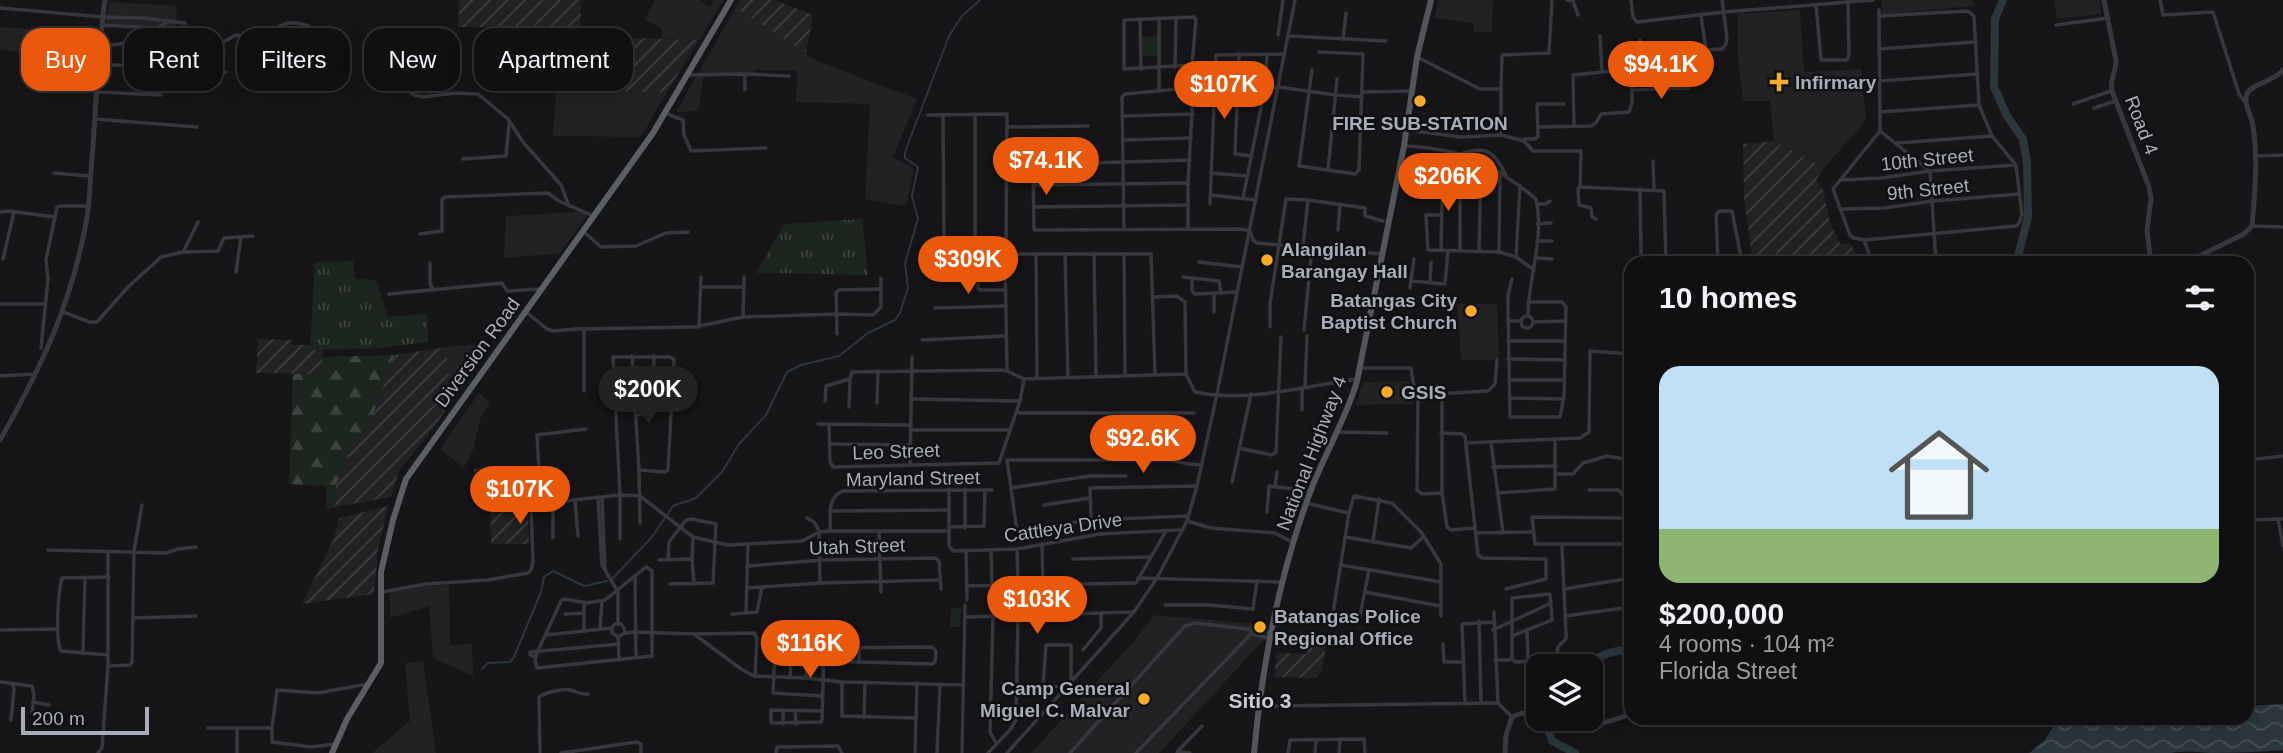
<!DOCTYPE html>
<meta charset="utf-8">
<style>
:root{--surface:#101012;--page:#1e1e20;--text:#f1f3f6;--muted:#9c9d9f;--line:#303032;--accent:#ea580c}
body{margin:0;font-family:Arial,sans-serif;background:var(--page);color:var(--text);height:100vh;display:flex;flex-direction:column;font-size:26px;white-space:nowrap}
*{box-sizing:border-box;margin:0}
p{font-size:23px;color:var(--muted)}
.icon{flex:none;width:38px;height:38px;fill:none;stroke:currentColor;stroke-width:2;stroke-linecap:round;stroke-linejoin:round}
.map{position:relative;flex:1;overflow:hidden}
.side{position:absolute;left:1624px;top:256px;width:630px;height:469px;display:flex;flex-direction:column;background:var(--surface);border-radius:21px;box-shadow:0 7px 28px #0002,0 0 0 2px var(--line)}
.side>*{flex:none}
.banner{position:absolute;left:21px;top:28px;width:665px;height:63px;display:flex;gap:14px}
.fabs{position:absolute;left:1526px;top:654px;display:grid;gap:14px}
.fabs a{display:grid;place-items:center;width:77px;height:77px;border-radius:14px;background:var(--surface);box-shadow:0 7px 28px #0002,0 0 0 2px var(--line);font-size:35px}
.scale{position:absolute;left:21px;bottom:18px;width:128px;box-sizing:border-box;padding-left:7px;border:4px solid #a7adb9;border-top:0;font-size:19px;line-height:24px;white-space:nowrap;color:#a7adb9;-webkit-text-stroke:5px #111113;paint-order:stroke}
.price{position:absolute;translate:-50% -60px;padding:0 16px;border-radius:24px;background:var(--accent);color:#fff;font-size:23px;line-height:46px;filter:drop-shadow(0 2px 4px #0008)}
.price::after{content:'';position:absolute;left:50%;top:42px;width:21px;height:16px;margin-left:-10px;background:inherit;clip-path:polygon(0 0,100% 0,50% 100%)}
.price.selected{background:#222;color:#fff}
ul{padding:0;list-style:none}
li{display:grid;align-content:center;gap:14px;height:371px;padding:0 35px}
li span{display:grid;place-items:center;height:217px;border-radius:21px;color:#555}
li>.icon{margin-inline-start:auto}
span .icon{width:126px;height:126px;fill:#fffc;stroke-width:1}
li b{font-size:30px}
h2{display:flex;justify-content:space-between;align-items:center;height:84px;padding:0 35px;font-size:30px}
.chip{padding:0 24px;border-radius:21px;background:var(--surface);box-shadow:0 7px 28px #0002,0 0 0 2px var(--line);font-size:24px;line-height:63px}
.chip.selected{background:var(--accent);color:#fff}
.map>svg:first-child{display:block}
</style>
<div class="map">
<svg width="2283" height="753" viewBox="0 0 2283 753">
<defs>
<pattern id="industrial-furrows" width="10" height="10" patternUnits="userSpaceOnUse" patternTransform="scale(1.75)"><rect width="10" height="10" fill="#222225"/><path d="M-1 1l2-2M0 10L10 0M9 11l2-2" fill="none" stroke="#3f3f43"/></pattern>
<pattern id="grass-tufts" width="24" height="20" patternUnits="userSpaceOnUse" patternTransform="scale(1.75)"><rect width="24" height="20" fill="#1d261e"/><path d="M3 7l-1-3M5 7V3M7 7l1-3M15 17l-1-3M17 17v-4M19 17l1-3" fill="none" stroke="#3b433d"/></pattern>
<pattern id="forest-firs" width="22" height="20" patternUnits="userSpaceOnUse" patternTransform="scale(1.75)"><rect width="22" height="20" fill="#1d261e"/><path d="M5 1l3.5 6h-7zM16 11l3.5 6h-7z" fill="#3b433d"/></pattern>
<pattern id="water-waves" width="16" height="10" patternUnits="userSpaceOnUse" patternTransform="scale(1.75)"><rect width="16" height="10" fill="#2b363d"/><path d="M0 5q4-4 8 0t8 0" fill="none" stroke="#475057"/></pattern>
</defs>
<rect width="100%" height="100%" fill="#161618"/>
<g fill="#222225">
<path d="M655,0H700L710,7L714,0H724L699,40L662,38V29L645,20Z"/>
<path d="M740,0H775L813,15L806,54L817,61L917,99L893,157L914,169L906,206L865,199L870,104L796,102L797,70H754V73L704,75L698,111L676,112Z"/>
<path d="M1439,0H1493L1492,32H1474L1473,23L1434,18Z"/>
<path d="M1882,0H1973L1974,6L1882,14Z"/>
<path d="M2054,0H2100L2101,14L2057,19Z"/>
<path d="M109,2L177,6L175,32L105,27Z"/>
<path d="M1800,10L1804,72L1861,69L1866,120L1824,168L1774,141L1770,101H1743L1738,58V14Z"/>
<path d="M0,27L99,33L97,61L0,50Z"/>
<path d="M556,91L667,92L641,137L553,136Z"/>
<path d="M590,211L560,253L504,258L506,216Z"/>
<path d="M1457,304H1497L1499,360H1461Z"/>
<path d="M488,344L492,345L473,372L447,375V347Z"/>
<path d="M1409,381L1414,404L1356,405L1363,382Z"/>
<path d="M479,393L490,402L481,417L473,450L464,467L440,449Z"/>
<path d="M449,585L450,645L472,644L473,676L433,658L429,606L390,618V593L426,586Z"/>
<path d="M1154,615L1269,625L1267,639L1258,646L1159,753H1031L1137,638Z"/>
<path d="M423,661L436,753H372L410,721L405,663Z"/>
</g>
<g fill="url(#industrial-furrows)">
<path d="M459,0H581L580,36L699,40L667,92L556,91L558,28L458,27Z"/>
<path d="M740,0H775L813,15L806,53L736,8Z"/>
<path d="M1774,141L1824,168L1816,180L1823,189L1830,222L1840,244L1850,243L1861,262H1753L1744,198L1743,144Z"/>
<path d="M258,339L291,340L292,345H310L311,350H322V374L256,373Z"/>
<path d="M447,347V374L473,372L434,427L399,471L391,497L335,507L336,485L348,457L347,451L352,441L368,429L394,355Z"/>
<path d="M538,468V499L528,500L529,544H491L490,491H474V469Z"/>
<path d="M388,506L378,549L374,594L302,604L334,538L339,518Z"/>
<path d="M1311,632L1328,634L1322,670L1316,678L1274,677L1277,653L1307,654Z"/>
</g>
<g fill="url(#grass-tufts)">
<path d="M862,219L868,275L756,273L784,224Z"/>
<path d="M353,261L355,279L376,280L388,317L427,314L428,342L378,348L310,350L315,262Z"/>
</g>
<path fill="url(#forest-firs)" d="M394,355L368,429L352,441L347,451L348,457L336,485L335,507L327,509L326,486L289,484L293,374H322V357Z"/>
<g fill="#1d261e">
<path d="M1159,36L1158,56H1141V37Z"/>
<path d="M951,608H961L960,627H950Z"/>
</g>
<path fill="url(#water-waves)" d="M2283,704V750C2259,752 2234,753 2210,753C2196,752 2185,751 2171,753H2029L2044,741L2053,727L2073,718H2247V706Z"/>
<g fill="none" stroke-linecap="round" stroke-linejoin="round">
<g stroke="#2b363d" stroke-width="2">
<path d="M612,579L652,537L673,506L696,498L722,472L739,444L766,415L787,372L801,365L839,356L868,333L895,320L900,313L908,288L905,263L918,219L912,196L918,167L905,158V152L949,36L962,16L980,0"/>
<path d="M482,669L488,663L510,662L514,657L541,592L544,577L553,571L584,586L607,581"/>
</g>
<g stroke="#2b363d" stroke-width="8">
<path d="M2003,0L1995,19L1994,87L2007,116L2023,139L2027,163L2028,217L2018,256L2010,262"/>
<path d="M1587,667C1600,654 1613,650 1631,650"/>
<path d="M1549,719L1548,729L1552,741L1575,753"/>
</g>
<g stroke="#36383d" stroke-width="3.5">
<path d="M1567,0L1573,1L1578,15"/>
<path d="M1631,0L1633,17L1637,22L1724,12L1873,0"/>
<path d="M2160,0L2163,15L2213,12L2239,94L2245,102"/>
<path d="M1816,5L1821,60H1847L1849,54L1848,2"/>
<path d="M0,8L103,17L142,18L185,23"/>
<path d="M1701,15L1706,50L1722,49L1726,44L1727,38L1722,0"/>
<path d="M1194,17L1196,20L1192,65L1124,69V20Z"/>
<path d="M1159,18V91"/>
<path d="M1140,19L1141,69"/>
<path d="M102,25L156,28L168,22"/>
<path d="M2056,25L2108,18"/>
<path d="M1278,35L1283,0"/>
<path d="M1289,36L1386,41"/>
<path d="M1600,36L1602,72"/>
<path d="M1343,39L1346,13"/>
<path d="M1640,40L1642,70"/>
<path d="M100,47L126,43L218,45L236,35L263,39C271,36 275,28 282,25C294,19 312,26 320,34"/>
<path d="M1879,49L1975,42"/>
<path d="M1239,54L1235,154L1252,156"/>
<path d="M1417,57L1480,89H1501V135L1524,141L1533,151H1581L1580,187L1664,191L1666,262"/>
<path d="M379,58L392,76L414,95L423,97L455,93L478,94L508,119L523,142L561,185L569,206"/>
<path d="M99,64L226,72"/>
<path d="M1175,67L1176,17"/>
<path d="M1312,70L1299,166L1355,174L1359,170L1363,54L1319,52"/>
<path d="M689,75L745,74L789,76"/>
<path d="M1879,81L1977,74"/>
<path d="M1214,89L1279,87L1336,95L1362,97"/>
<path d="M1501,89L1502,55L1549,53L1552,0"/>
<path d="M745,90V74"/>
<path d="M1632,90L1689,88"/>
<path d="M97,92L161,95"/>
<path d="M1362,92L1411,91"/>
<path d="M2073,104L2111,91"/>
<path d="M2094,108L2115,101"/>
<path d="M1880,112L1979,105"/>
<path d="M665,113L683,120L684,135L691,151L766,148"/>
<path d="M975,114V245"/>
<path d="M928,115L1007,114L1006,245"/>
<path d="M943,115L944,244L1006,245L1016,254H1151L1155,374"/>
<path d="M1122,116L1193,114"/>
<path d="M95,119L197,127"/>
<path d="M1574,126L1573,75L1632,69L1651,71"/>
<path d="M1007,127L1088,126"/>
<path d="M1538,127L1591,126L1596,123L1601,114L1629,112L1632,103V69"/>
<path d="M1407,130L1461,137L1501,135"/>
<path d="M1880,131L1930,171L1936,262"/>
<path d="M1524,139H1535L1538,137L1537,104H1564"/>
<path d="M1124,140L1191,138"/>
<path d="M1897,143L1992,136"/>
<path d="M1404,146C1461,148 1492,163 1536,199C1545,237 1528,278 1528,316"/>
<path d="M2256,156L2282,155"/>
<path d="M463,159L506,156L509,124"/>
<path d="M1653,161L1654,189"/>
<path d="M1033,164L1034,230L1242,229L1250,231L1253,240L1257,243L1382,254"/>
<path d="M1023,165L1190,160"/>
<path d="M1328,170L1337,79"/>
<path d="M54,173L90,176"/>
<path d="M1211,173L1247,176"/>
<path d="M1441,174L1460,175V154C1486,145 1494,151 1506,175"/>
<path d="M1460,175V251"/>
<path d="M1840,180L1882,178L1930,171L2015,165"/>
<path d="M1034,185L1188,183"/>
<path d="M1580,187L1578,189L1579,205L1591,208L1592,217L1596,219"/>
<path d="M1640,189L1641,253"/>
<path d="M1210,195L1256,200"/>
<path d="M1243,198L1265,87L1267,55"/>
<path d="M1210,204L1216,55L1285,54"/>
<path d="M1537,204H1546L1550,201"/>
<path d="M1034,207L1188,205"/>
<path d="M1840,209L1884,208L1933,201L2019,194"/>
<path d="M0,212L9,211L55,217"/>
<path d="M1440,215H1426L1428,250L1499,252L1516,257L1534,270"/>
<path d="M1537,224L1551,223"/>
<path d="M2252,226L2283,227"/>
<path d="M1124,229L1122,97L1125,94L1190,88L1193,93L1188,183V229"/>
<path d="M1338,230L1340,204"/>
<path d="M583,231L601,247L636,246L666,233L688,232"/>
<path d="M420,234L442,231V199L445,197L548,193L559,201L593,216"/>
<path d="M1864,240L2016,226L2019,223L2022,215L2016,165L1992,136L1979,105L1974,16L1968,11L1879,16"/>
<path d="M1537,241H1552"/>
<path d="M1303,247L1308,200"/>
<path d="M1441,250L1443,157"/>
<path d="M1479,251L1481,161"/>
<path d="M183,252L198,222"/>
<path d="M1499,252L1500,172"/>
<path d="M1094,253L1096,376"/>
<path d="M1065,254L1068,377"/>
<path d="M1124,254L1125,375"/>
<path d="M1036,255L1037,378"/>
<path d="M1937,256L1969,262"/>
<path d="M1516,257L1520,185"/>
<path d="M1537,258L1552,259"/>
<path d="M3,259L14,212"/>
<path d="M1199,262L1242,267"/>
<path d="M1718,262L1716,215L1719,211H1732L1742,262"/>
<path d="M1872,262L1864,240L1854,238L1850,235L1833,189L1880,131L1879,10"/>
<path d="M430,263V284L433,289"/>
<path d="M236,272L241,237"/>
<path d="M1183,277L1219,281L1221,293"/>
<path d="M934,278L975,275L978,276V288L980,290H1006"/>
<path d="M1192,279V291L1195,294L1237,292"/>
<path d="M1512,279L1508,295V311L1510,417H1560L1564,396L1566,307L1562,302H1528"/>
<path d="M1411,281L1445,284L1448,251"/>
<path d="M1430,282L1431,262"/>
<path d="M701,287H744"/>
<path d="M1410,288L1414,259"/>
<path d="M389,294L502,283L507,291L540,289"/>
<path d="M1153,297L1177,296L1185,302L1186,374L1195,392C1244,403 1308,386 1357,379"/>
<path d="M0,304H45"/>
<path d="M935,308L1006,306"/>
<path d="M63,312L90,322H97L128,287L161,257L183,252L218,251L224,238L253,236"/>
<path d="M526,312L547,329L553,331L576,329L695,327L743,317L837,314L873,315L881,307V278"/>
<path d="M1214,312V293"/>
<circle cx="1527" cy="322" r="6"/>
<path d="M743,317L744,277"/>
<path d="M1508,321H1521"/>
<path d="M1533,322L1565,321"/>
<path d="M699,327L701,277"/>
<path d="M1270,327V304L1286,199L1308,200L1365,208V216L1383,221"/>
<path d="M1304,330L1312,247"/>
<path d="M837,334L836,293L839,290L881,289"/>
<path d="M922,340L1006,336"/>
<path d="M1508,341H1565"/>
<path d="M41,348L48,279L46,260L57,207L61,206H88"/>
<path d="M632,356L639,470L640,523"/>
<path d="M1508,359L1564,360"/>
<path d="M1361,368H1411L1413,382L1418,395L1417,490L1422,494L1442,493"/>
<path d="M1007,371L1005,261L1015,260L1016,254"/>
<path d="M0,376L35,374"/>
<path d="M850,379L852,372L1000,370L1007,371L1024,379L1186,374"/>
<path d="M1509,380H1564"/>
<path d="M1305,387L1307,336"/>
<path d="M584,391V329"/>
<path d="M1442,394V493L1447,527L1451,530L1475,528"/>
<path d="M1418,395L1488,391L1495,384L1497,360"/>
<path d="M1509,398L1563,399"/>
<path d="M912,399L1020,401"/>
<path d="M825,401L826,386L850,379"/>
<path d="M877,403L878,371"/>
<path d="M849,407L850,379"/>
<path d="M1302,410V388"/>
<path d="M1016,413H1194"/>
<path d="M636,415L648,414L652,408L654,356"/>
<path d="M818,424L911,425"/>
<path d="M829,425L830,462L833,467L999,463L1020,401L1024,379"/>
<path d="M911,430H1010"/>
<path d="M1339,432L1387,433"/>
<path d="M1441,433L1462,434L1465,436L1478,555L1482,558L1546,559V579L1506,589"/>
<path d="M1491,442L1503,533"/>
<path d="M1466,443L1580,438L1589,432L1590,351L1631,354"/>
<path d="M830,444L911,445"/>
<path d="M1239,448L1272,455L1276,452L1281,337"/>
<path d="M2247,460L2283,456"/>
<path d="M910,464L912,357"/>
<path d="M1493,467L1556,466"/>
<path d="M1556,474H1573L1583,463L1607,456L1631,460"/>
<path d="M1232,482L1251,394"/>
<path d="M1275,486L1277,472"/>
<path d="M1011,488L1090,476H1126"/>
<path d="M949,489V546L953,551L1017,549L1100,534L1179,530"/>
<path d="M1589,490H1618L1631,503"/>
<path d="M1497,493L1555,489V439"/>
<path d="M598,498L602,565L618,592V624"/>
<path d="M602,498L605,570"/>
<path d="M575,501L578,536"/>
<path d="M541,503L537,435L586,429"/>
<path d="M553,503V538"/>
<path d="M1306,503L1348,513"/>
<path d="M1044,505L1090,498"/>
<path d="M831,511L949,510"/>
<path d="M1267,512L1269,486L1310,491"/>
<path d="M1188,516L1091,520L1017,531L1007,460H1170L1188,464L1201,465"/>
<path d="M807,518L814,522L820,532"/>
<path d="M1631,518L1532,517L1535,544H1631"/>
<path d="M1091,519L1090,488L1197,486"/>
<path d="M2278,519L2283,546"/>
<path d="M2247,520L2283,519"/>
<path d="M1187,521L1211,528L1275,533L1292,542"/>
<path d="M949,527L984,526L985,490"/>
<path d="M965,528V489"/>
<path d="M830,531C831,516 826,498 843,491L992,490"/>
<path d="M879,531L881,592"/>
<path d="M819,532L820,583"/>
<path d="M1475,533L1533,532"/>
<path d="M693,537L692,559L694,584"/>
<path d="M1345,537L1411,548L1423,537"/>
<path d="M620,539V495L613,357H670L674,359L668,470L665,472L639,470"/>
<path d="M1373,542L1379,499"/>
<path d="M748,544L746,613L757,612L762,587"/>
<path d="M1042,544L1043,586"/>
<path d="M1017,549L1018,586"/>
<path d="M48,550L166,553L178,549L196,547"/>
<path d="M991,551L992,586"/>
<path d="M966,552L967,600"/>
<path d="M668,559L669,542L686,520L692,519L716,524L713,583L670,584"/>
<path d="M1073,559L1150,557"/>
<path d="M659,560L692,559"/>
<path d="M1341,565L1441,582"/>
<path d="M747,566L823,560L935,558L939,561L941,589"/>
<path d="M646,567L652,571V656L537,668L535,661L537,653L561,601L564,599L587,603L605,600Z"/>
<path d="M635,576L636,658"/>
<path d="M1138,578L1281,582"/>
<path d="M967,586L1136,583L1166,531"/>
<path d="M747,588L820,583L940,580"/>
<path d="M1564,589L1631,578"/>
<path d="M382,592L426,584L488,580L528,573L531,570L533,562L531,507L535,504L620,495L640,496L693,537L728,545L802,541L819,532L830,531H949"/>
<path d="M1365,592L1440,606"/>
<path d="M584,602V631"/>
<path d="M1165,605H1210L1253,609L1257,581"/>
<path d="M1494,612L1498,703L1512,717"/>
<path d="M565,614L584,613"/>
<path d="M732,614L746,613"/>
<path d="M1565,616L1631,607"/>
<path d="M965,617L1134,612"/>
<path d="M993,617L990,732L996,743"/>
<path d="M133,618L196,616"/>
<path d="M1332,619L1349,513L1354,496L1392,503L1421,532L1441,564V616"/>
<path d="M1359,621L1369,570"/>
<path d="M1479,621L1481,703"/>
<path d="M600,629L602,601"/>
<path d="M0,630L57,629"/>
<path d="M1493,630L1551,603"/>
<path d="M625,633L624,628L621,624H615L612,628V633L618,637L625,633L635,632L694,634L741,669L754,676L806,678L842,682L963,685"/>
<path d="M696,634L754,633L757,638L755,676"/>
<path d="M1251,634L1269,638"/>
<path d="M546,635L612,628"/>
<path d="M618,637L619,660"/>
<path d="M1443,644L1444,662H1463"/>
<path d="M859,648V663"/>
<path d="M1083,650L1101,628V613"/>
<path d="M83,653L85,578"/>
<path d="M108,655L61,651C55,639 58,592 62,578L109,577"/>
<path d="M535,657L530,655V652L619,644"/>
<path d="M1512,659L1516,662L1528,661L1527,630"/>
<path d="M1495,660H1509L1512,657V598L1550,594L1552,620L1512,636"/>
<path d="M108,666L130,665L132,662L134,551L142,505"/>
<path d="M1555,667L1558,647L1566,639V634L1562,546"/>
<path d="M790,677L792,650"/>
<path d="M806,678L807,649"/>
<path d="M0,682L32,686L34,695L32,713"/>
<path d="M842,682V716L916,718"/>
<path d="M1066,687L1043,686L1046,645H1071V680"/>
<path d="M822,696L773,693L775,651L824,648L932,647L936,651L935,662L932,664L824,661"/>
<path d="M33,702L49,705"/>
<path d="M1465,704L1462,624L1493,622"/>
<path d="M1261,706L1498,703"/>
<path d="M795,710L796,724"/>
<path d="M822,711L771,710V723L821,722L822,720L824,648"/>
<path d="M864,717L865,682"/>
<path d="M11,720L14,689L12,683"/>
<path d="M783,724V710"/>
<path d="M208,728H237"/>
<path d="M272,728V742L311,747L335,744"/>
<path d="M98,753L102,748L108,666V552"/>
<path d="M237,753V728H272L277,690L318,693L367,684"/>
<path d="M540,753L539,697C546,692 561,689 570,690C578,691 579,695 588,694"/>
<path d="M561,753L637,742L641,744V753"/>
<path d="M776,753L777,747H779L838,746L842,753"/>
<path d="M915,753L917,683"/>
<path d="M937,753L940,685"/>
<path d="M962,753L965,605"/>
<path d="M988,753L1010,730L1016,720L1018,616"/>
<path d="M1007,753L1134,612L1157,578L1187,521L1197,486L1217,394L1295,0"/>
<path d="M1070,753L1185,626L1196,623L1272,632"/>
<path d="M1136,753L1251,634V628"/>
<path d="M1190,753L1177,752L1202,726"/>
<path d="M1288,753L1290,740L1364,739L1365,753"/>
<path d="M1315,753L1316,740"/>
<path d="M1339,753L1340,739"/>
</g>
<g stroke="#36383d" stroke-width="5">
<path d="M2104,0L2116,61C2116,73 2109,79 2112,91L2149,187L2151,198L2147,231L2151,262"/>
<path d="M2187,262L2244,234L2252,226C2255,192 2258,159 2253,126C2252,116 2243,104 2247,94C2251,84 2275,81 2283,70"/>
<path d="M0,440C41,368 71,305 86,223C90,202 90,180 92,159C96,106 98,53 105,0"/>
<path d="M1540,719C1578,731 1595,727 1631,714"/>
<path d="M1505,753L1506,735L1512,717L1522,713L1538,718"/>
</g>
<path stroke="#52555c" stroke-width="6" d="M1254,753C1262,666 1280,572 1311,490C1325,453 1346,419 1357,381L1404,146L1417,57L1431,0"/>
<path stroke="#5a5e65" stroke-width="6" d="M332,753L347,719L381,663V572L393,520L406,479L653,133L731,0"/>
</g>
<g fill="#fcab29" stroke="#111113" stroke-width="2.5">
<path d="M1775.5 71.5h7v7h7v7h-7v7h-7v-7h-7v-7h7z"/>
<circle cx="1420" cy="101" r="7"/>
<circle cx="1267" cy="260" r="7"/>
<circle cx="1471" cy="311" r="7"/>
<circle cx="1387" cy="392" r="7"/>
<circle cx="1260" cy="627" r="7"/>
<circle cx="1144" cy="699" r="7"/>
</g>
<g text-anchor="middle" stroke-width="5" stroke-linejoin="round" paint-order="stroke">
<g font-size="19" font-weight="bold" fill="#a7adb9" stroke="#111113" text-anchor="start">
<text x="1795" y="89">Infirmary</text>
<text x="1420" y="130" text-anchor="middle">FIRE SUB-STATION</text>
<text x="1281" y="256">Alangilan<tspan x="1281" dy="22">Barangay Hall</tspan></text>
<text x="1457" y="307" text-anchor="end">Batangas City<tspan x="1457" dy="22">Baptist Church</tspan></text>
<text x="1401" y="399">GSIS</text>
<text x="1274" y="623">Batangas Police<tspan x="1274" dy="22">Regional Office</tspan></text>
<text x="1130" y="695" text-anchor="end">Camp General<tspan x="1130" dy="22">Miguel C. Malvar</tspan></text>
</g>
<g font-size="19" fill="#a7adb9" stroke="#111113">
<text transform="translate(2142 125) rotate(69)" y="7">Road 4</text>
<text transform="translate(1927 159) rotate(-6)" y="7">10th Street</text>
<text transform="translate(1928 189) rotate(-6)" y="7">9th Street</text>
<text transform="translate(477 352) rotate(-54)" y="7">Diversion Road</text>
<text transform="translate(896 451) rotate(-2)" y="7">Leo Street</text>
<text transform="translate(1311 453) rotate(-69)" y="7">National Highway 4</text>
<text transform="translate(913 478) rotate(-1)" y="7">Maryland Street</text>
<text transform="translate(1063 527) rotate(-8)" y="7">Cattleya Drive</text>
<text transform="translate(857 546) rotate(-2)" y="7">Utah Street</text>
</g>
<g font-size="21" font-weight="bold" fill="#c8ccd4" stroke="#111113">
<text x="1260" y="708">Sitio 3</text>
</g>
</g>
</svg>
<div class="fabs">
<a><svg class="icon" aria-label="layers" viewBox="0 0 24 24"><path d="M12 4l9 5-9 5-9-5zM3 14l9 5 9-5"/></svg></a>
</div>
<div class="scale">200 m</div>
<b class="price" style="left:1661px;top:101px">$94.1K</b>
<b class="price" style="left:1224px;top:121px">$107K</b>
<b class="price" style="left:1046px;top:197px">$74.1K</b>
<b class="price" style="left:1448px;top:213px">$206K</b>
<b class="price" style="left:968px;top:296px">$309K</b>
<b class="price selected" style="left:648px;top:426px">$200K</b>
<b class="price" style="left:1143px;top:475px">$92.6K</b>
<b class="price" style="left:520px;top:526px">$107K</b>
<b class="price" style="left:1037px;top:636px">$103K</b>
<b class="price" style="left:810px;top:680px">$116K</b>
<div class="banner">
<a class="chip selected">Buy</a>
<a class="chip">Rent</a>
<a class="chip">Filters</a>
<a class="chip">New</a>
<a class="chip">Apartment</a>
</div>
<section class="side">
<h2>10 homes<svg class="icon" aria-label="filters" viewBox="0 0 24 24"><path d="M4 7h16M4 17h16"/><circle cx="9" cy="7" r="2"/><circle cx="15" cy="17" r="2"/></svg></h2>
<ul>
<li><span style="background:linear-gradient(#bfe0f5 75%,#8fb573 0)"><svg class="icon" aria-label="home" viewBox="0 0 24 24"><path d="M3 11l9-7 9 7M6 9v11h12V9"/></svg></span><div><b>$200,000</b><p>4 rooms · 104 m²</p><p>Florida Street</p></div></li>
</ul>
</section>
</div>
